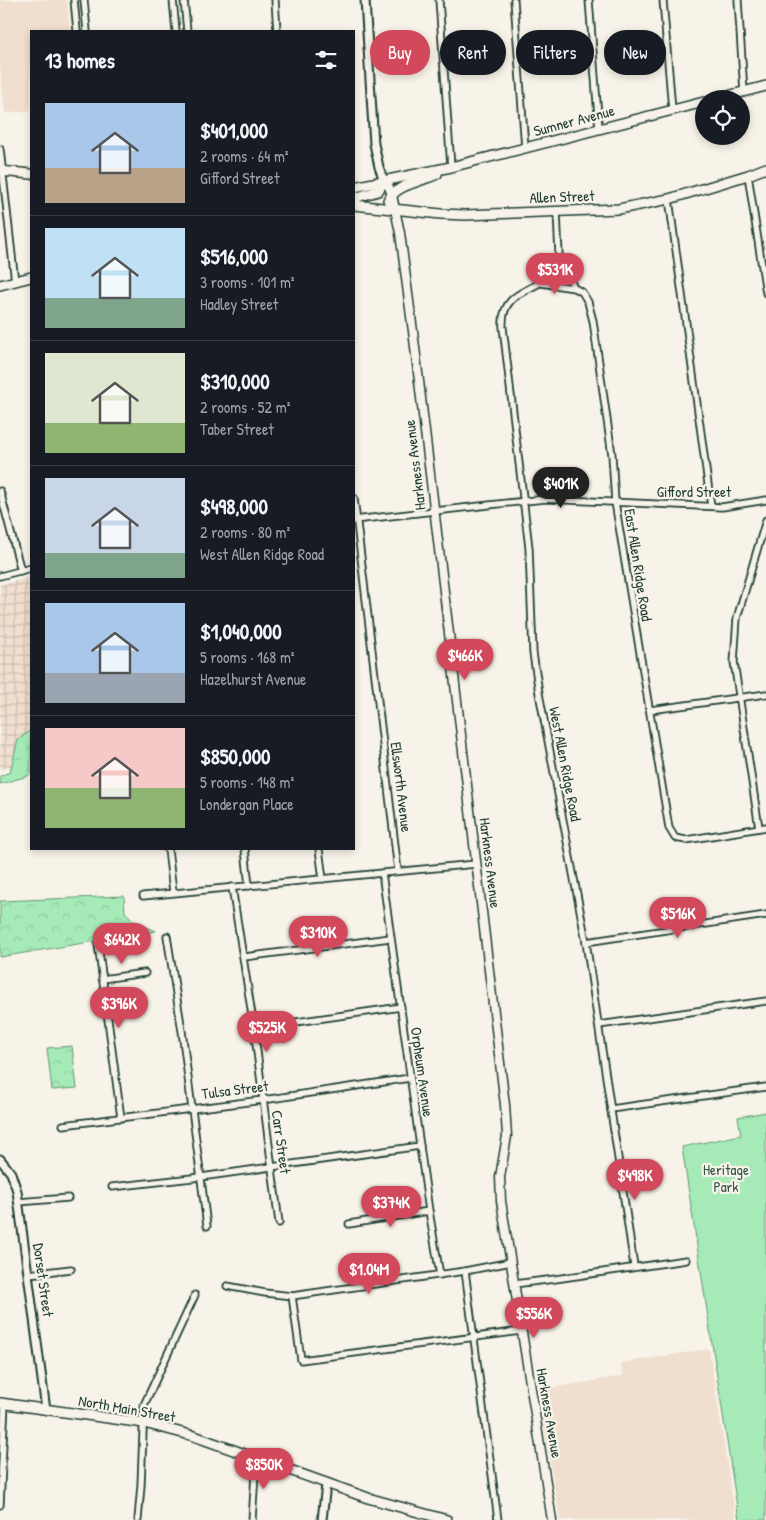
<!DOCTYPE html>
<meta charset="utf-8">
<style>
:root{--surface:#171b24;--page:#20242c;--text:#f1f3f6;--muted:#9ea1a6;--line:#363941;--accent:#d1495b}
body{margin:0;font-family:"Patrick Hand",sans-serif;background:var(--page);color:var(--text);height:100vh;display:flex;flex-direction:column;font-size:19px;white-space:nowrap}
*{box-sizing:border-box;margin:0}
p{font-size:16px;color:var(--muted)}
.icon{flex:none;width:28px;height:28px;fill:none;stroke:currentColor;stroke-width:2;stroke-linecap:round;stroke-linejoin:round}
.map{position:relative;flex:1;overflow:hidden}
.side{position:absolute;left:30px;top:30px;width:325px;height:820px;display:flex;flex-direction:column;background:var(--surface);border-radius:0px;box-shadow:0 2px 8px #0003}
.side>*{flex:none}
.hud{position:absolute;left:370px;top:30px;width:320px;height:45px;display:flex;gap:10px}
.controls{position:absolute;left:695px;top:90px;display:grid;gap:10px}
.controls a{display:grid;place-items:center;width:55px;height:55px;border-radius:50%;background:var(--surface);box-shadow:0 2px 8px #0003;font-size:25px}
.price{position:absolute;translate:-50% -42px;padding:0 11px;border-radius:18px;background:var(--accent);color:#fff;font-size:16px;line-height:32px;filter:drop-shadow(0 1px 2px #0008)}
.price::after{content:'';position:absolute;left:50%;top:30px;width:15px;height:11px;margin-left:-8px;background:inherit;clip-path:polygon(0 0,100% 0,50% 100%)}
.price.on{background:#222;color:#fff}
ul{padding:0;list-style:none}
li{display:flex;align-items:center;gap:15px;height:125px;padding:0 15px}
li+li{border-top:1px solid var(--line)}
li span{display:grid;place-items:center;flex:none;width:140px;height:100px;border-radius:0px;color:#555}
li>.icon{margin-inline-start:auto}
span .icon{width:60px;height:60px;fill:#fffc;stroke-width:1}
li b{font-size:21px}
h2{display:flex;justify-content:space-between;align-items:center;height:60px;padding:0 15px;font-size:21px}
.tag{padding:0 18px;border-radius:22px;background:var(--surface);box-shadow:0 2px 8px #0003;font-size:18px;line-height:45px}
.tag.on{background:var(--accent);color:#fff}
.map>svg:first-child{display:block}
</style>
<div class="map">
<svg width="766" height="1520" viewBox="0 0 766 1520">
<defs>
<pattern id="industrial-grid" width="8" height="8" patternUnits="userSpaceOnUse" patternTransform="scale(1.25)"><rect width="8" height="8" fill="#f0decf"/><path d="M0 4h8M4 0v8" fill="none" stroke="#cdbfb2"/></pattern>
<pattern id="forest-crowns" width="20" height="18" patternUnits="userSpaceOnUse" patternTransform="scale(1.25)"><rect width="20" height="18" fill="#a6ebb7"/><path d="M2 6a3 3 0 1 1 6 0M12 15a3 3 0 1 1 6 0" fill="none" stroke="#8eca9e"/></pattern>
</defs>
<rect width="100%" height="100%" fill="#f7f3e8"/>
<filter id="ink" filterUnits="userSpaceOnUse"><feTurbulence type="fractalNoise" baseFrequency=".02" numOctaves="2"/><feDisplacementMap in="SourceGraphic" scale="10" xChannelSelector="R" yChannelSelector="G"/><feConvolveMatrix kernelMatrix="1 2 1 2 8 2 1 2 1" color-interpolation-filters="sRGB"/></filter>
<g filter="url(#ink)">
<g fill="#f0decf">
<path d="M0,0H67L70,31H31V111L5,113L0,67Z"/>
<path d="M709,1349L736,1520H560L538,1390L623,1376L621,1363Z"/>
</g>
<path fill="url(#industrial-grid)" d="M31,577V759L0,770V585Z"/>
<path fill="#a6ebb7" stroke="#629476" d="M766,1112V1520H739L682,1147L741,1135L738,1117Z"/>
<g fill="url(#forest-crowns)" stroke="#629476">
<path d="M31,730V773L28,776L0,784V776L10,772L18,740Z"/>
<path d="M124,896L125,912L135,922L156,931L0,957V901Z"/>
<path d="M72,1046L77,1088L52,1090L47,1048Z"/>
</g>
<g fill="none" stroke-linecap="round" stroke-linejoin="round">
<defs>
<g id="minor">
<path d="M74,0L77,31"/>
<path d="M84,0L87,31"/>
<path d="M173,0L176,31"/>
<path d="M184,0L187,31"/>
<path d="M275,0L277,31"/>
<path d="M439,0L451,167"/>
<path d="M514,0L525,148"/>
<path d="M589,0L599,129"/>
<path d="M663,0L672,110"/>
<path d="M738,0L744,92"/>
<path d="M0,149L15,282"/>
<path d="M748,175L766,293"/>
<path d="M669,199L711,506"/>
<path d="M557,211L559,255L574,288L582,292L588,302L593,321L612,455L615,502L669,828L675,838L686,840L766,827"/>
<path d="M559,255C554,297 500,280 503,327L529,548L533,653L539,693L586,942L634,1266"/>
<path d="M541,283L574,288"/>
<path d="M0,491L21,571"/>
<path d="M354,498L398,871"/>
<path d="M354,520L544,499L722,507L766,500"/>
<path d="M0,576L31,568"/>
<path d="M650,710L766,694"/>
<path d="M759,828L734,662L737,618L766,520"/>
<path d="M168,849L173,892"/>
<path d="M245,849L249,886"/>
<path d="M319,849L323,879"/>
<path d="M382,873L429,1211L440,1275"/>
<path d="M232,887L254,1028L279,1223"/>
<path d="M143,896L476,864"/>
<path d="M167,936L182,1031L207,1226"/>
<path d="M586,942L766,915"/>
<path d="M98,944L121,1118"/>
<path d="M244,957L390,938"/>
<path d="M102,979L145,973"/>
<path d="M599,1025L766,1001"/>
<path d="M254,1028L401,1007"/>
<path d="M611,1109L766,1087"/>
<path d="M63,1125L263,1100L410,1078"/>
<path d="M112,1187L201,1177L420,1146"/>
<path d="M18,1202L68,1198"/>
<path d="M349,1224L429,1211"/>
<path d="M465,1271L498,1520"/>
<path d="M28,1274L71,1269"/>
<path d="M514,1284L555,1279L686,1260"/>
<path d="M227,1286L265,1293L292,1296L465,1271L511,1262"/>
<path d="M292,1296L301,1360L521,1331"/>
<path d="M0,1505L5,1403"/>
<path d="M138,1520L141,1485L144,1405L195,1295"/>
<path d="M252,1520L256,1459"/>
</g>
<g id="tertiary">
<path d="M365,0L374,144L379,167L384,181"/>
<path d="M0,1159L11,1173L17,1191L46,1410"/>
<path d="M322,1520L326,1484"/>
</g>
<path id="secondary" d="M384,181L389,187L392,195L400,233L414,339L505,1105L507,1136L500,1177L501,1201L552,1520"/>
<g id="primary">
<path d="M716,99L766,86"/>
<path d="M0,171L31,174"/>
<path d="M354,187L451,167L704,102"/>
<path d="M354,198L378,191L384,181"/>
<path d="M388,200C399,183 421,182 437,174"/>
<path d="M354,205L441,214L465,215L619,209L669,199L748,175L766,168"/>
<path d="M0,285L31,277"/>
<path d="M0,1403L144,1423L194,1436L368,1498L447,1520"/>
</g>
</defs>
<use href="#minor" stroke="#1f3d34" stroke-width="9"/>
<use href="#tertiary" stroke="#1f3d34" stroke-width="11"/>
<use href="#secondary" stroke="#1f3d34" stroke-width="11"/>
<use href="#primary" stroke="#1f3d34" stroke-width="12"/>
<use href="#minor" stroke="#f7f3e8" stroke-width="5.5"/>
<use href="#tertiary" stroke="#f7f3e8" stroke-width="7"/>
<use href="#secondary" stroke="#f7f3e8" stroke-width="8"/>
<use href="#primary" stroke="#f7f3e8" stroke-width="9"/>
</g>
</g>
<g text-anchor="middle" stroke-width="4.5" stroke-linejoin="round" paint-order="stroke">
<g font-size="15" fill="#1f3d34" stroke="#f7f3e8">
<text transform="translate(574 121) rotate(-15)" y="5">Sumner Avenue</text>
<text transform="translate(562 197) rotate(-2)" y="5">Allen Street</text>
<text transform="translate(415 465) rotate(-97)" y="5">Harkness Avenue</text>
<text x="694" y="497">Gifford Street</text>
<text transform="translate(638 565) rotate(81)" y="5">East Allen Ridge Road</text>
<text transform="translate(565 764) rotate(79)" y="5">West Allen Ridge Road</text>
<text transform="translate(401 787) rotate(83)" y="5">Ellsworth Avenue</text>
<text transform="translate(490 863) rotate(83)" y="5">Harkness Avenue</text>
<text transform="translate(422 1072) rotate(82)" y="5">Orpheum Avenue</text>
<text transform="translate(235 1090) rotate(-7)" y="5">Tulsa Street</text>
<text transform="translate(281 1142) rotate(82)" y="5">Carr Street</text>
<text transform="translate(43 1280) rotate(82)" y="5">Dorset Street</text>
<text transform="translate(127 1409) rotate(10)" y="5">North Main Street</text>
<text transform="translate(549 1413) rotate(80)" y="5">Harkness Avenue</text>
</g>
<g font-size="15" fill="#335748" stroke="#f7f3e8">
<text x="726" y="1175">Heritage<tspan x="726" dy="17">Park</tspan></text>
</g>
</g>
</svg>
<div class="controls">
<a><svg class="icon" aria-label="locate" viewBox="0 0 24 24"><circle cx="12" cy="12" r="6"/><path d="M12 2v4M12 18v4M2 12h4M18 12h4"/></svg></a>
</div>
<b class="price" style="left:555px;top:295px">$531K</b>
<b class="price on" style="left:561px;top:509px">$401K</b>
<b class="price" style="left:465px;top:681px">$466K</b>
<b class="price" style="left:678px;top:939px">$516K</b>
<b class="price" style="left:318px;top:958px">$310K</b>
<b class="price" style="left:122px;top:965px">$642K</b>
<b class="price" style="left:119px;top:1029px">$396K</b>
<b class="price" style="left:267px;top:1053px">$525K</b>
<b class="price" style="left:635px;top:1201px">$498K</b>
<b class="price" style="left:391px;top:1228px">$374K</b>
<b class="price" style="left:369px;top:1295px">$1.04M</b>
<b class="price" style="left:534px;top:1339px">$556K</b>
<b class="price" style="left:264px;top:1490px">$850K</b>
<div class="hud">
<a class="tag on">Buy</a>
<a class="tag">Rent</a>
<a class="tag">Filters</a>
<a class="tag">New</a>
</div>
<section class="side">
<h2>13 homes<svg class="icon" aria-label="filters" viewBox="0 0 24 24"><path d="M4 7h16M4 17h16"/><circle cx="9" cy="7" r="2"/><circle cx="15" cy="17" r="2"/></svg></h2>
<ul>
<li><span style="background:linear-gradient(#a9c7e8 65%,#b9a48a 0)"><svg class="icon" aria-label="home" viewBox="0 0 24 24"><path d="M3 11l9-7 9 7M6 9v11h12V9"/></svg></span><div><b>$401,000</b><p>2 rooms · 64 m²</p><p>Gifford Street</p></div></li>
<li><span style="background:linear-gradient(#bfe0f5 70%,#7fa58c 0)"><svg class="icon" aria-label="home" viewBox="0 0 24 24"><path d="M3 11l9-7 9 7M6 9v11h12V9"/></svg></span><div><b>$516,000</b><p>3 rooms · 101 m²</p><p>Hadley Street</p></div></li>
<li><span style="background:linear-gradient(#dfe7d0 70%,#8fb573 0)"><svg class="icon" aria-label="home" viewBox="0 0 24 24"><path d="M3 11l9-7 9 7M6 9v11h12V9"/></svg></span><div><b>$310,000</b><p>2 rooms · 52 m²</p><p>Taber Street</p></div></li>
<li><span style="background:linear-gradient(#c9d6e8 75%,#7fa58c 0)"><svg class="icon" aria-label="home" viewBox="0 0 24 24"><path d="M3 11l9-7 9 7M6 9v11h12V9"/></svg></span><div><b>$498,000</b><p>2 rooms · 80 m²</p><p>West Allen Ridge Road</p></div></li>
<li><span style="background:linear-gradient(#a9c7e8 70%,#9aa5b1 0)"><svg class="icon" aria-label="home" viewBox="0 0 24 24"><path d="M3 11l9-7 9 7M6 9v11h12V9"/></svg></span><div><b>$1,040,000</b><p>5 rooms · 168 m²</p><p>Hazelhurst Avenue</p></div></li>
<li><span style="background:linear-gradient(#f6c9c9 60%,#8fb573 0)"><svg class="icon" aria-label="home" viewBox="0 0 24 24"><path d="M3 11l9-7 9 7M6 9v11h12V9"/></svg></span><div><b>$850,000</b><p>5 rooms · 148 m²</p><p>Londergan Place</p></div></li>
</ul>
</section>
</div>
